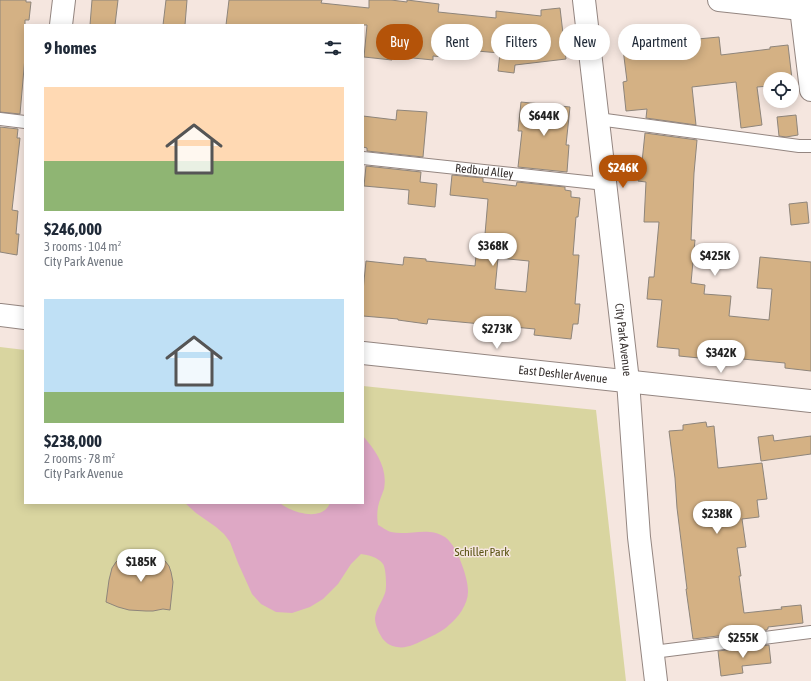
<!DOCTYPE html>
<meta charset="utf-8">
<style>
:root{--surface:#fff;--page:#f2f2f3;--text:#1f2937;--muted:#747a83;--accent:#b45309}
body{margin:0;font-family:"Asap Condensed",sans-serif;background:var(--page);color:var(--text);height:100vh;display:flex;flex-direction:column;font-size:15px;white-space:nowrap}
*{box-sizing:border-box;margin:0}
p{font-size:13px;color:var(--muted)}
.icon{flex:none;width:22px;height:22px;fill:none;stroke:currentColor;stroke-width:2;stroke-linecap:round;stroke-linejoin:round}
.map{position:relative;flex:1;overflow:hidden}
.sheet{position:absolute;left:24px;top:24px;width:340px;height:480px;display:flex;flex-direction:column;background:var(--surface);border-radius:0px;box-shadow:0 2px 10px #0003}
.sheet>*{flex:none}
.hud{position:absolute;left:376px;top:24px;width:375px;height:36px;display:flex;gap:8px}
.controls{position:absolute;left:763px;top:72px;display:grid;gap:8px}
.controls a{display:grid;place-items:center;width:36px;height:36px;border-radius:50%;background:var(--surface);box-shadow:0 2px 10px #0003;font-size:20px}
.price{position:absolute;translate:-50% -34px;padding:0 9px;border-radius:14px;background:#fff;color:#222;font-size:13px;line-height:26px;filter:drop-shadow(0 1px 2px #0008)}
.price::after{content:'';position:absolute;left:50%;top:24px;width:12px;height:9px;margin-left:-6px;background:inherit;clip-path:polygon(0 0,100% 0,50% 100%)}
.price.active{background:var(--accent);color:#fff}
ul{padding:0;list-style:none}
li{display:grid;align-content:center;gap:8px;height:212px;padding:0 20px}
li span{display:grid;place-items:center;height:124px;border-radius:0px;color:#555}
li>.icon{margin-inline-start:auto}
span .icon{width:72px;height:72px;fill:#fffc;stroke-width:1}
li b{font-size:17px}
h2{display:flex;justify-content:space-between;align-items:center;height:48px;padding:0 20px;font-size:17px}
.pill{padding:0 14px;border-radius:18px;background:var(--surface);box-shadow:0 2px 10px #0003;font-size:14px;line-height:36px}
.pill.active{background:var(--accent);color:#fff}
.map>svg:first-child{display:block}
</style>
<div class="map">
<svg width="811" height="681" viewBox="0 0 811 681">
<rect width="100%" height="100%" fill="#f5e6df"/>
<path fill="#d9d5a0" d="M0,347L25,350V503H363V386L596,410L626,681H0Z"/>
<path fill="#dea8c5" d="M363,436C376,451 388,468 384,489C382,495 379,501 378,507C377,513 377,519 378,525C382,527 387,531 391,532C409,536 428,526 445,537C453,543 459,556 462,565C465,573 468,583 468,592C468,604 458,618 449,625C443,631 434,635 426,639C417,643 407,649 397,647C390,646 384,642 381,636C378,631 375,624 375,618C376,609 382,602 385,593C387,588 386,568 383,564C378,557 368,555 361,554L351,564L338,584L323,599L310,607L292,613L276,612L261,604L252,594L238,563L230,542L224,534L216,527L196,513L185,503H280C292,513 323,522 330,503H363Z"/>
<g fill="#d4b184" stroke="#8e857b" fill-rule="evenodd">
<path d="M0,0H26V2H31L29,20H25V57L20,114L0,112Z"/>
<path d="M92,0H118L115,25H90Z"/>
<path d="M166,0H187L185,25H163Z"/>
<path d="M229,0H322L321,3L369,8V0H391L407,2V0L439,4L438,12L496,18V11L541,16V10L560,8L566,59L515,65L514,73L498,71L500,53L465,50L464,59L433,56V60L393,56L392,60L364,57L367,25H226Z"/>
<path d="M651,30L652,38L686,34L687,40L719,37L721,55L770,49V47L788,45L792,79H770V86L757,87L762,125L741,128L736,82L692,87L696,125L646,118L647,109L626,111L623,82L627,81L621,33Z"/>
<path d="M521,102L570,107L566,145H569L567,172L518,167L522,131H518Z"/>
<path d="M397,110L427,112L423,157L367,151V148L363,147V116L396,120Z"/>
<path d="M796,115L798,135L786,137L779,136L777,117Z"/>
<path d="M0,127L18,129L17,138H20L12,210L18,211L16,234H19L17,255L0,252Z"/>
<path d="M645,133L697,140L694,173L691,240H695L691,283L705,285L704,294L731,296L729,316L769,320L772,289L757,288L760,257L811,262V371L785,368V363L721,357L720,360L679,356V349L657,347L662,300L647,299L649,277H654L659,222H644L646,182L638,181L640,161L642,162Z"/>
<path d="M366,166L421,172L420,182L437,184L435,207L408,204L409,190L364,186Z"/>
<path d="M452,175L483,178V182L516,186L517,182L565,187V190L571,191V197L580,198L578,217H576L573,255H579L575,304H580L578,324H573L571,339L534,335L535,329L428,319L427,324L398,320V319L363,316V291L366,261L403,265L404,257L426,259V261L475,266L477,245L484,246L488,199L450,195ZM498,258L529,261L526,292L495,289Z"/>
<path d="M807,202L809,223L791,225L789,204Z"/>
<path d="M706,422L707,427L714,426L718,468L762,463L767,499L757,500L759,517L742,519L746,547L737,548L741,576H739L744,613L782,609L781,607L801,605L803,623L768,627V629H767V630L693,639L686,589H687L677,508L675,478L669,431L683,430V425Z"/>
<path d="M773,435L774,441L811,436V454L761,461L758,437Z"/>
<path d="M141,551L149,552L156,554L165,561L169,566L171,572L173,582L170,610L163,609L153,611H146L129,610L118,607L106,602L109,580L112,568L116,562L120,558L127,553Z"/>
<path d="M769,645L771,663L742,666L743,673L721,676L718,651Z"/>
</g>
<g fill="none" stroke-linecap="round" stroke-linejoin="round">
<defs>
<g id="service">
<path d="M0,119L25,122"/>
<path d="M598,119L799,146H811"/>
<path id="s1" d="M363,158L605,184"/>
<path d="M653,652L811,632"/>
</g>
<g id="minor">
<path id="s2" d="M584,0L628,381L639,537L656,681"/>
<path d="M800,0L811,90"/>
<path d="M61,25L64,0"/>
<path d="M0,315L25,318"/>
<path id="s3" d="M363,353L811,401"/>
</g>
<path id="tertiary" d="M719,0L801,9L811,8"/>
</defs>
<use href="#service" stroke="#948681" stroke-width="14"/>
<use href="#minor" stroke="#948681" stroke-width="24"/>
<use href="#tertiary" stroke="#948681" stroke-width="24"/>
<use href="#service" stroke="#fff" stroke-width="12"/>
<use href="#minor" stroke="#fff" stroke-width="22"/>
<use href="#tertiary" stroke="#fff" stroke-width="22"/>
</g>
<g text-anchor="middle" stroke-width="3" stroke-linejoin="round" paint-order="stroke">
<g font-size="12" fill="#37312f" stroke="#f5e6df">
<text dy="4" stroke="none"><textPath href="#s1" startOffset="122">Redbud Alley</textPath></text>
<text dy="4" stroke="none"><textPath href="#s2" startOffset="342">City Park Avenue</textPath></text>
<text dy="4" stroke="none"><textPath href="#s3" startOffset="201">East Deshler Avenue</textPath></text>
</g>
<g font-size="12" fill="#595312" stroke="#f5e6df">
<text x="482" y="556">Schiller Park</text>
</g>
</g>
</svg>
<div class="controls">
<a><svg class="icon" aria-label="locate" viewBox="0 0 24 24"><circle cx="12" cy="12" r="6"/><path d="M12 2v4M12 18v4M2 12h4M18 12h4"/></svg></a>
</div>
<b class="price" style="left:544px;top:137px">$644K</b>
<b class="price active" style="left:623px;top:189px">$246K</b>
<b class="price" style="left:493px;top:267px">$368K</b>
<b class="price" style="left:715px;top:277px">$425K</b>
<b class="price" style="left:497px;top:350px">$273K</b>
<b class="price" style="left:721px;top:374px">$342K</b>
<b class="price" style="left:717px;top:535px">$238K</b>
<b class="price" style="left:141px;top:583px">$185K</b>
<b class="price" style="left:743px;top:659px">$255K</b>
<div class="hud">
<a class="pill active">Buy</a>
<a class="pill">Rent</a>
<a class="pill">Filters</a>
<a class="pill">New</a>
<a class="pill">Apartment</a>
</div>
<section class="sheet">
<h2>9 homes<svg class="icon" aria-label="filters" viewBox="0 0 24 24"><path d="M4 7h16M4 17h16"/><circle cx="9" cy="7" r="2"/><circle cx="15" cy="17" r="2"/></svg></h2>
<ul>
<li><span style="background:linear-gradient(#ffd9b3 60%,#8fb573 0)"><svg class="icon" aria-label="home" viewBox="0 0 24 24"><path d="M3 11l9-7 9 7M6 9v11h12V9"/></svg></span><div><b>$246,000</b><p>3 rooms · 104 m²</p><p>City Park Avenue</p></div></li>
<li><span style="background:linear-gradient(#bfe0f5 75%,#8fb573 0)"><svg class="icon" aria-label="home" viewBox="0 0 24 24"><path d="M3 11l9-7 9 7M6 9v11h12V9"/></svg></span><div><b>$238,000</b><p>2 rooms · 78 m²</p><p>City Park Avenue</p></div></li>
</ul>
</section>
</div>
